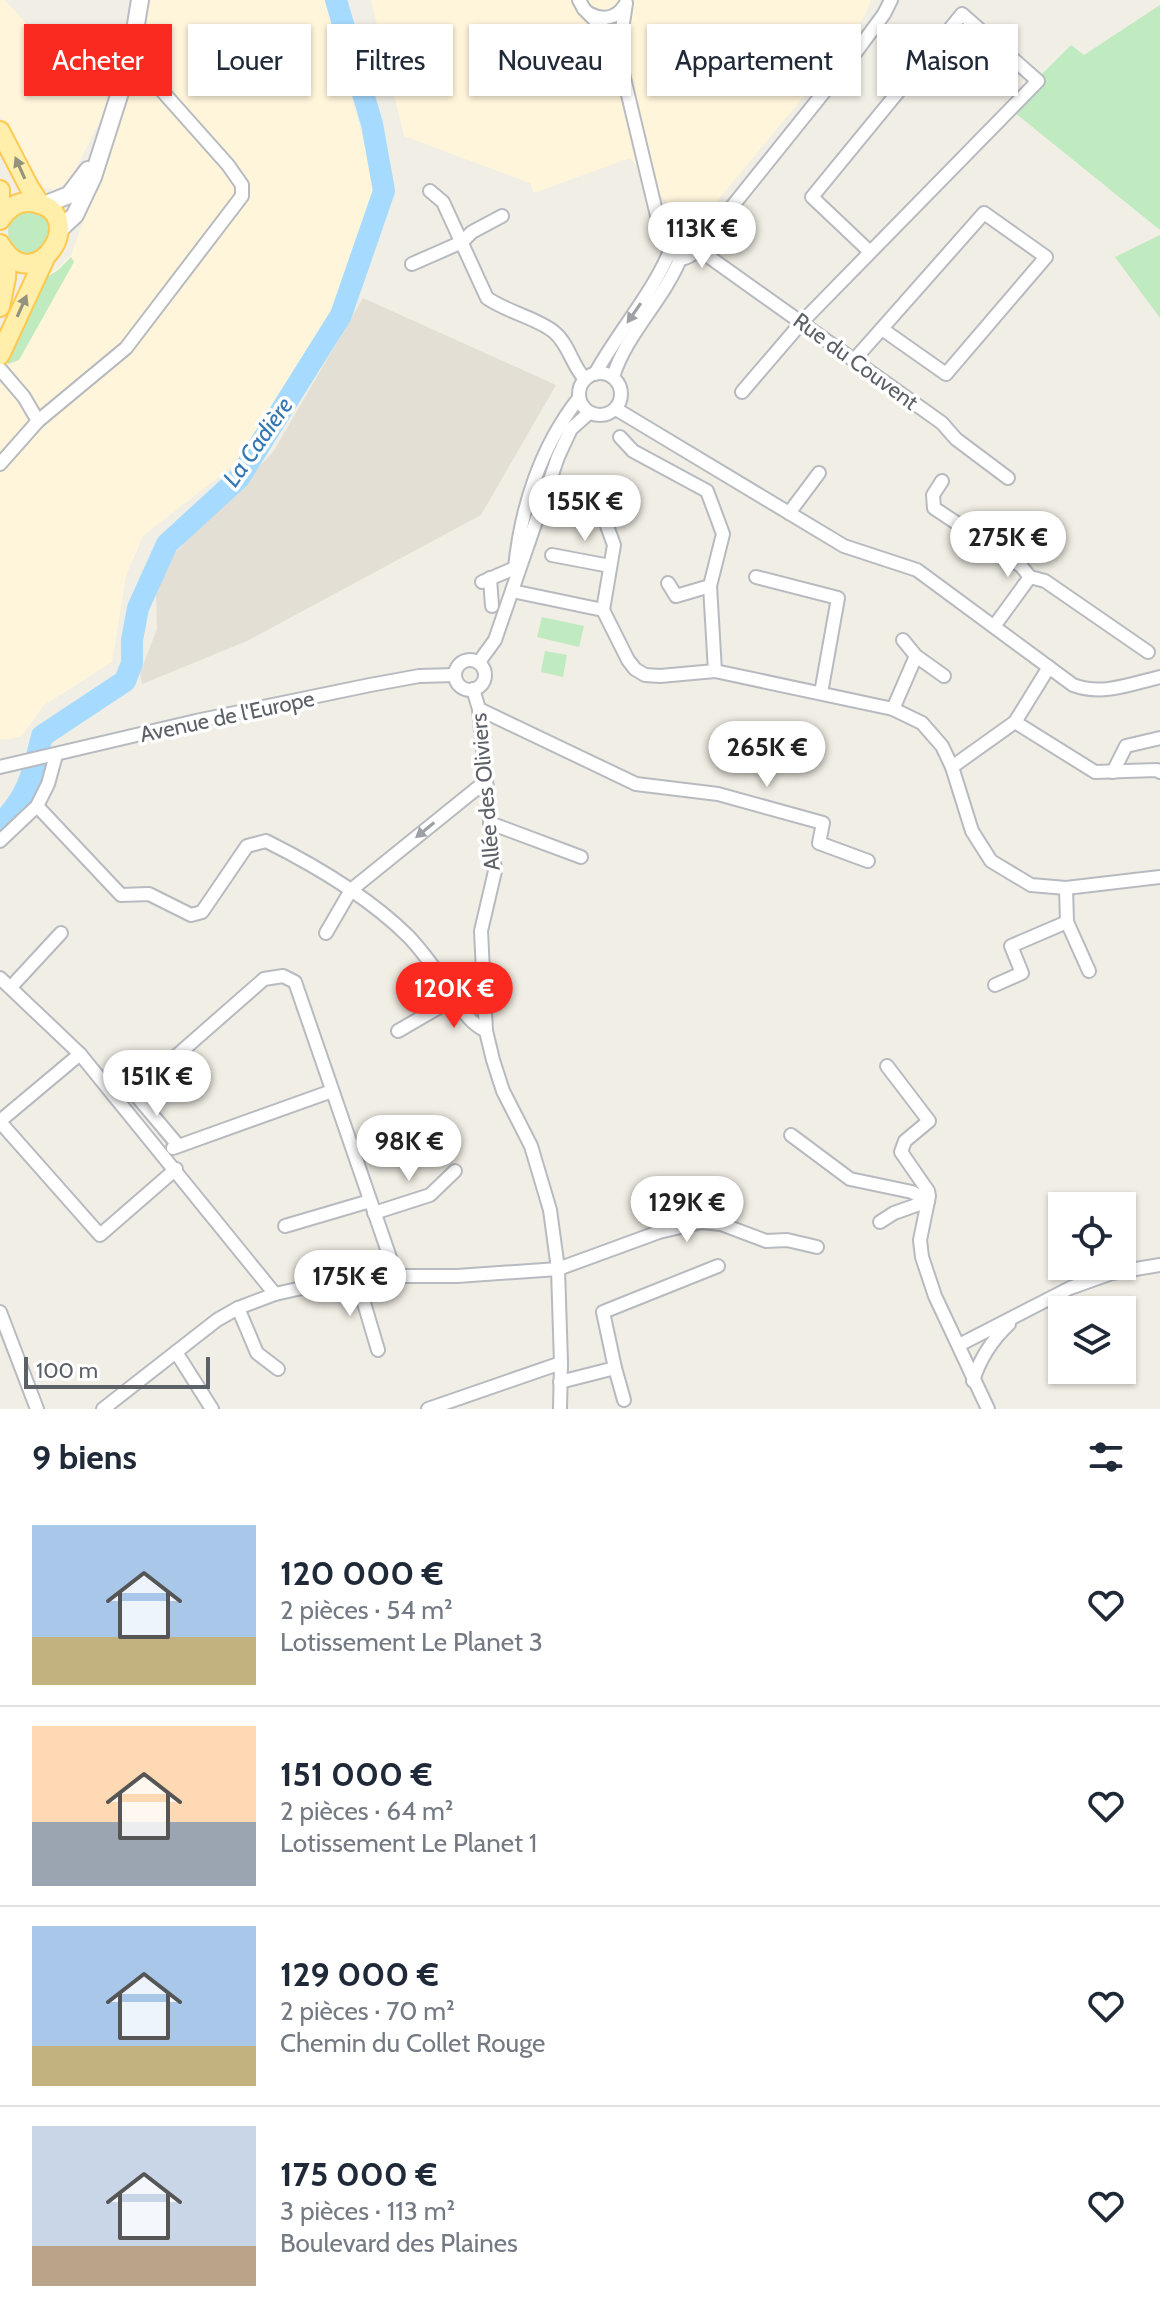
<!DOCTYPE html>
<html lang="fr">
<meta charset="utf-8">
<style>
:root{--surface:#fff;--page:#f6f6f7;--text:#1f2937;--muted:#747a83;--line:#e0e1e3;--accent:#fb2a20}
body{margin:0;font-family:Cabin,sans-serif;background:var(--page);color:var(--text);height:100vh;display:flex;flex-direction:column;font-size:30px;white-space:nowrap}
*{box-sizing:border-box;margin:0}
p{font-size:26px;color:var(--muted)}
.icon{flex:none;width:44px;height:44px;fill:none;stroke:currentColor;stroke-width:2;stroke-linecap:round;stroke-linejoin:round}
.map{position:relative;height:1409px;overflow:hidden}
.panel{display:flex;flex-direction:column;background:var(--surface);flex:1}
.panel>*{flex:none}
.hud{position:absolute;left:24px;top:24px;width:1112px;height:72px;display:flex;gap:16px}
.fabs{position:absolute;left:1048px;top:1192px;display:grid;gap:16px}
.fabs a{display:grid;place-items:center;width:88px;height:88px;border-radius:0px;background:var(--surface);box-shadow:0 2px 6px #0004;font-size:40px}
.scale{position:absolute;left:24px;bottom:20px;width:186px;box-sizing:border-box;padding-left:8px;border:4px solid #5c6167;border-top:0;font-size:22px;line-height:28px;white-space:nowrap;color:#5c6167;-webkit-text-stroke:6px #fff;paint-order:stroke}
.price{position:absolute;translate:-50% -68px;padding:0 18px;border-radius:28px;background:#fff;color:#222;font-size:26px;line-height:52px;filter:drop-shadow(0 2px 4px #0008)}
.price::after{content:'';position:absolute;left:50%;top:48px;width:24px;height:18px;margin-left:-12px;background:inherit;clip-path:polygon(0 0,100% 0,50% 100%)}
.price.selected{background:var(--accent);color:#fff}
ul{padding:0;list-style:none}
li{display:flex;align-items:center;gap:24px;height:200px;padding:0 32px}
li+li{border-top:2px solid var(--line)}
li span{display:grid;place-items:center;flex:none;width:224px;height:160px;border-radius:0px;color:#555}
li>.icon{margin-inline-start:auto}
span .icon{width:96px;height:96px;fill:#fffc;stroke-width:1}
li b{font-size:34px}
h2{display:flex;justify-content:space-between;align-items:center;height:96px;padding:0 32px;font-size:34px}
.tag{padding:0 28px;border-radius:0px;background:var(--surface);box-shadow:0 2px 6px #0004;font-size:28px;line-height:72px}
.tag.selected{background:var(--accent);color:#fff}
.map>svg:first-child{display:block}
</style>
<div class="map">
<svg width="1160" height="1409" viewBox="0 0 1160 1409">
<rect width="100%" height="100%" fill="#f1eee5"/>
<g fill="#fff5db">
<path d="M0,0H5L45,45L87,26L129,61L139,0H326L377,191L335,314L252,451L143,536L126,576L112,662L44,705L21,737L0,740V364L41,278L57,269L71,255L84,219L126,69L69,182L54,190L43,187L0,116Z"/>
<path d="M371,0H871L865,15L827,68L704,217L673,210L630,158L534,193L530,183L404,136Z"/>
</g>
<path fill="#e3dfd5" d="M363,298L556,385L481,515L247,641L142,684L140,673L157,629L156,591L164,564L273,452Z"/>
<g fill="#c0eabf">
<path d="M1160,5V230L1015,113L1045,80L1041,75L1071,45L1084,55Z"/>
<circle cx="30" cy="232" r="22"/>
<path d="M1160,235V318L1115,257Z"/>
<path d="M71,257L74,262L19,360L8,364L6,361L41,280L57,271Z"/>
<path d="M542,617L584,626L579,647L537,637Z"/>
<path d="M545,651L567,655L563,677L541,672Z"/>
</g>
<g fill="none" stroke-linecap="round" stroke-linejoin="round">
<path stroke="#a6dbff" stroke-width="22" d="M0,824C28,797 33,773 42,736L125,681L132,663V640L138,608L167,544L239,478L341,315L384,191L372,124L336,0"/>
<defs>
<g id="minor">
<path d="M579,0L584,9L609,34L618,53L659,224C667,239 673,275 698,249L853,56L884,14L891,0"/>
<path d="M590,14C604,21 617,18 625,5"/>
<path d="M619,50L626,3"/>
<path d="M430,191L443,202L487,298C507,312 539,319 554,332C569,344 572,366 585,379"/>
<path d="M666,236L671,227L680,223L695,227L718,223"/>
<path d="M698,249L942,423L956,439L1008,478"/>
<path d="M412,264L462,242L472,232L502,216"/>
<path d="M854,360L984,213L1046,257L946,374L882,329"/>
<path d="M0,369L24,397L38,421"/>
<circle cx="600" cy="394" r="21"/>
<path d="M595,374C618,332 651,296 670,251"/>
<path d="M613,377C626,334 663,301 681,257"/>
<path d="M742,392L802,322L1038,81L962,14L812,197L869,251"/>
<path d="M616,409L844,546L917,570L1073,685C1102,696 1131,684 1160,677"/>
<path d="M620,437L633,451L707,491L723,534L710,586L715,671"/>
<path d="M0,464L38,421L126,348L242,196V185L228,165L147,74L130,61"/>
<path d="M942,481L933,495L934,508L1021,566L1030,577L1045,581L1148,652"/>
<path d="M789,513L819,473"/>
<path d="M552,555L610,566"/>
<path d="M515,568C521,507 541,446 579,398"/>
<path d="M756,577L838,598L821,693"/>
<path d="M490,578L492,606"/>
<path d="M482,582L515,568"/>
<path d="M668,583L676,596L710,586"/>
<path d="M512,591L603,610L628,660L635,669L645,675L660,676L715,671L893,709L922,723L942,746L952,767L972,831L991,861L1031,885L1066,888L1160,877"/>
<path d="M603,610L614,545L603,515"/>
<path d="M995,625L1030,577"/>
<path d="M903,640L916,656"/>
<circle cx="470" cy="675" r="15"/>
<path d="M479,662L495,640L558,457L571,429L589,413"/>
<path d="M473,689L479,709L495,871L481,931L486,1031L493,1060L503,1091L531,1146L550,1210L558,1269L561,1363L560,1409"/>
<path d="M479,709L636,784L718,794L823,823L819,843L868,861"/>
<path d="M893,709L916,656L944,676"/>
<path d="M1015,722L1095,772L1157,770L1160,772"/>
<path d="M0,767L196,721L370,685L419,676L455,675"/>
<path d="M952,767L1015,722L1049,667"/>
<path d="M1113,772L1126,746L1160,738"/>
<path d="M37,806L121,895L149,894L191,915L202,912L247,846L266,841C314,865 371,899 409,937C425,954 441,977 454,996C464,1012 469,1022 486,1031"/>
<path d="M490,823L581,857"/>
<path d="M0,841L37,806L48,784L56,755"/>
<path d="M1066,888L1067,922L1089,971"/>
<path d="M326,933L351,890L486,781"/>
<path d="M0,978L80,1054L275,1294"/>
<path d="M995,985L1022,973L1011,946L1067,922"/>
<path d="M11,987L61,933"/>
<path d="M455,998L464,1001L484,997"/>
<path d="M398,1031L455,998"/>
<path d="M887,1066L929,1121L905,1141L901,1152L928,1191L929,1196L920,1240L922,1257L935,1296L988,1409"/>
<path d="M0,1121L80,1054"/>
<path d="M0,1122L100,1235L176,1169"/>
<path d="M791,1135L850,1179L912,1192L928,1201"/>
<path d="M177,1144L134,1093L264,979L283,976L295,982L396,1275"/>
<path d="M173,1148L332,1091"/>
<path d="M374,1213L430,1195L455,1171"/>
<path d="M880,1222L894,1213L928,1201"/>
<path d="M285,1226L370,1201"/>
<path d="M356,1276L378,1350"/>
<path d="M238,1308L257,1353L278,1369"/>
<path d="M0,1312L37,1409"/>
<path d="M959,1345L1070,1288L1112,1273L1160,1265"/>
<path d="M176,1352L212,1409"/>
<path d="M615,1368L624,1400"/>
<path d="M973,1381C980,1358 991,1341 1009,1324"/>
<path d="M560,1382L615,1368L603,1312L718,1266"/>
<path d="M103,1409L217,1320L238,1308L275,1294L356,1276H457L558,1269L659,1232L702,1222L721,1224L766,1241L787,1240L817,1247"/>
<path d="M428,1409L561,1363"/>
</g>
<g id="secondary">
<path d="M44,205L69,195L88,170"/>
<path d="M59,230L75,215L93,177L130,61L140,0"/>
</g>
<g id="primary">
<path d="M0,131L29,187L40,204"/>
<path d="M0,190V213"/>
<path d="M0,220C7,209 16,201 30,202C95,209 35,304 0,244"/>
<path d="M0,307L6,278L7,254"/>
<path d="M0,355L45,258"/>
</g>
</defs>
<use href="#minor" stroke="#b7bbc0" stroke-width="16"/>
<use href="#secondary" stroke="#b8bcc2" stroke-width="20"/>
<use href="#primary" stroke="#ffc84f" stroke-width="22"/>
<use href="#minor" stroke="#fff" stroke-width="12"/>
<use href="#secondary" stroke="#fff" stroke-width="16"/>
<use href="#primary" stroke="#ffefab" stroke-width="18"/>
</g>
<defs><path id="oneway-solid" d="M-6-.8H1V-3.2L6.5 0L1 3.2V.8H-6Z" transform="scale(2)"/></defs>
<g fill="#95937f">
<use href="#oneway-solid" transform="translate(20 168) rotate(-114)"/>
<use href="#oneway-solid" transform="translate(22 306) rotate(-66)"/>
</g>
<g fill="#9da0a4">
<use href="#oneway-solid" transform="translate(634 313) rotate(125)"/>
<use href="#oneway-solid" transform="translate(425 830) rotate(141)"/>
</g>
<g text-anchor="middle" stroke-width="7" stroke-linejoin="round" paint-order="stroke">
<g font-size="22" fill="#5c6167" stroke="#fff">
<text transform="translate(856 361) rotate(36)" y="8">Rue du Couvent</text>
<text transform="translate(227 716) rotate(-12)" y="8">Avenue de l'Europe</text>
<text transform="translate(485 792) rotate(-95)" y="8">Allée des Oliviers</text>
</g>
<g font-size="24" font-style="italic" fill="#3577b3" stroke="#fff">
<text transform="translate(258 442) rotate(-55)" y="8">La Cadière</text>
</g>
</g>
</svg>
<div class="fabs">
<a><svg class="icon" aria-label="locate" viewBox="0 0 24 24"><circle cx="12" cy="12" r="6"/><path d="M12 2v4M12 18v4M2 12h4M18 12h4"/></svg></a>
<a><svg class="icon" aria-label="layers" viewBox="0 0 24 24"><path d="M12 4l9 5-9 5-9-5zM3 14l9 5 9-5"/></svg></a>
</div>
<div class="scale">100 m</div>
<b class="price" style="left:702px;top:270px">113K €</b>
<b class="price" style="left:585px;top:543px">155K €</b>
<b class="price" style="left:1008px;top:579px">275K €</b>
<b class="price" style="left:767px;top:789px">265K €</b>
<b class="price selected" style="left:454px;top:1030px">120K €</b>
<b class="price" style="left:157px;top:1118px">151K €</b>
<b class="price" style="left:409px;top:1183px">98K €</b>
<b class="price" style="left:687px;top:1244px">129K €</b>
<b class="price" style="left:350px;top:1318px">175K €</b>
<div class="hud">
<a class="tag selected">Acheter</a>
<a class="tag">Louer</a>
<a class="tag">Filtres</a>
<a class="tag">Nouveau</a>
<a class="tag">Appartement</a>
<a class="tag">Maison</a>
</div>
</div>
<section class="panel">
<h2>9 biens<svg class="icon" aria-label="filters" viewBox="0 0 24 24"><path d="M4 7h16M4 17h16"/><circle cx="9" cy="7" r="2"/><circle cx="15" cy="17" r="2"/></svg></h2>
<ul>
<li><span style="background:linear-gradient(#a9c7e8 70%,#c2b280 0)"><svg class="icon" aria-label="home" viewBox="0 0 24 24"><path d="M3 11l9-7 9 7M6 9v11h12V9"/></svg></span><div><b>120 000 €</b><p>2 pièces · 54 m²</p><p>Lotissement Le Planet 3</p></div><svg class="icon" aria-label="heart" viewBox="0 0 24 24"><path d="M12 20l-8-8c-3-5 5-10 8-4 3-6 11-1 8 4z"/></svg></li>
<li><span style="background:linear-gradient(#ffd9b3 60%,#9aa5b1 0)"><svg class="icon" aria-label="home" viewBox="0 0 24 24"><path d="M3 11l9-7 9 7M6 9v11h12V9"/></svg></span><div><b>151 000 €</b><p>2 pièces · 64 m²</p><p>Lotissement Le Planet 1</p></div><svg class="icon" aria-label="heart" viewBox="0 0 24 24"><path d="M12 20l-8-8c-3-5 5-10 8-4 3-6 11-1 8 4z"/></svg></li>
<li><span style="background:linear-gradient(#a9c7e8 75%,#c2b280 0)"><svg class="icon" aria-label="home" viewBox="0 0 24 24"><path d="M3 11l9-7 9 7M6 9v11h12V9"/></svg></span><div><b>129 000 €</b><p>2 pièces · 70 m²</p><p>Chemin du Collet Rouge</p></div><svg class="icon" aria-label="heart" viewBox="0 0 24 24"><path d="M12 20l-8-8c-3-5 5-10 8-4 3-6 11-1 8 4z"/></svg></li>
<li><span style="background:linear-gradient(#c9d6e8 75%,#b9a48a 0)"><svg class="icon" aria-label="home" viewBox="0 0 24 24"><path d="M3 11l9-7 9 7M6 9v11h12V9"/></svg></span><div><b>175 000 €</b><p>3 pièces · 113 m²</p><p>Boulevard des Plaines</p></div><svg class="icon" aria-label="heart" viewBox="0 0 24 24"><path d="M12 20l-8-8c-3-5 5-10 8-4 3-6 11-1 8 4z"/></svg></li>
</ul>
</section>
